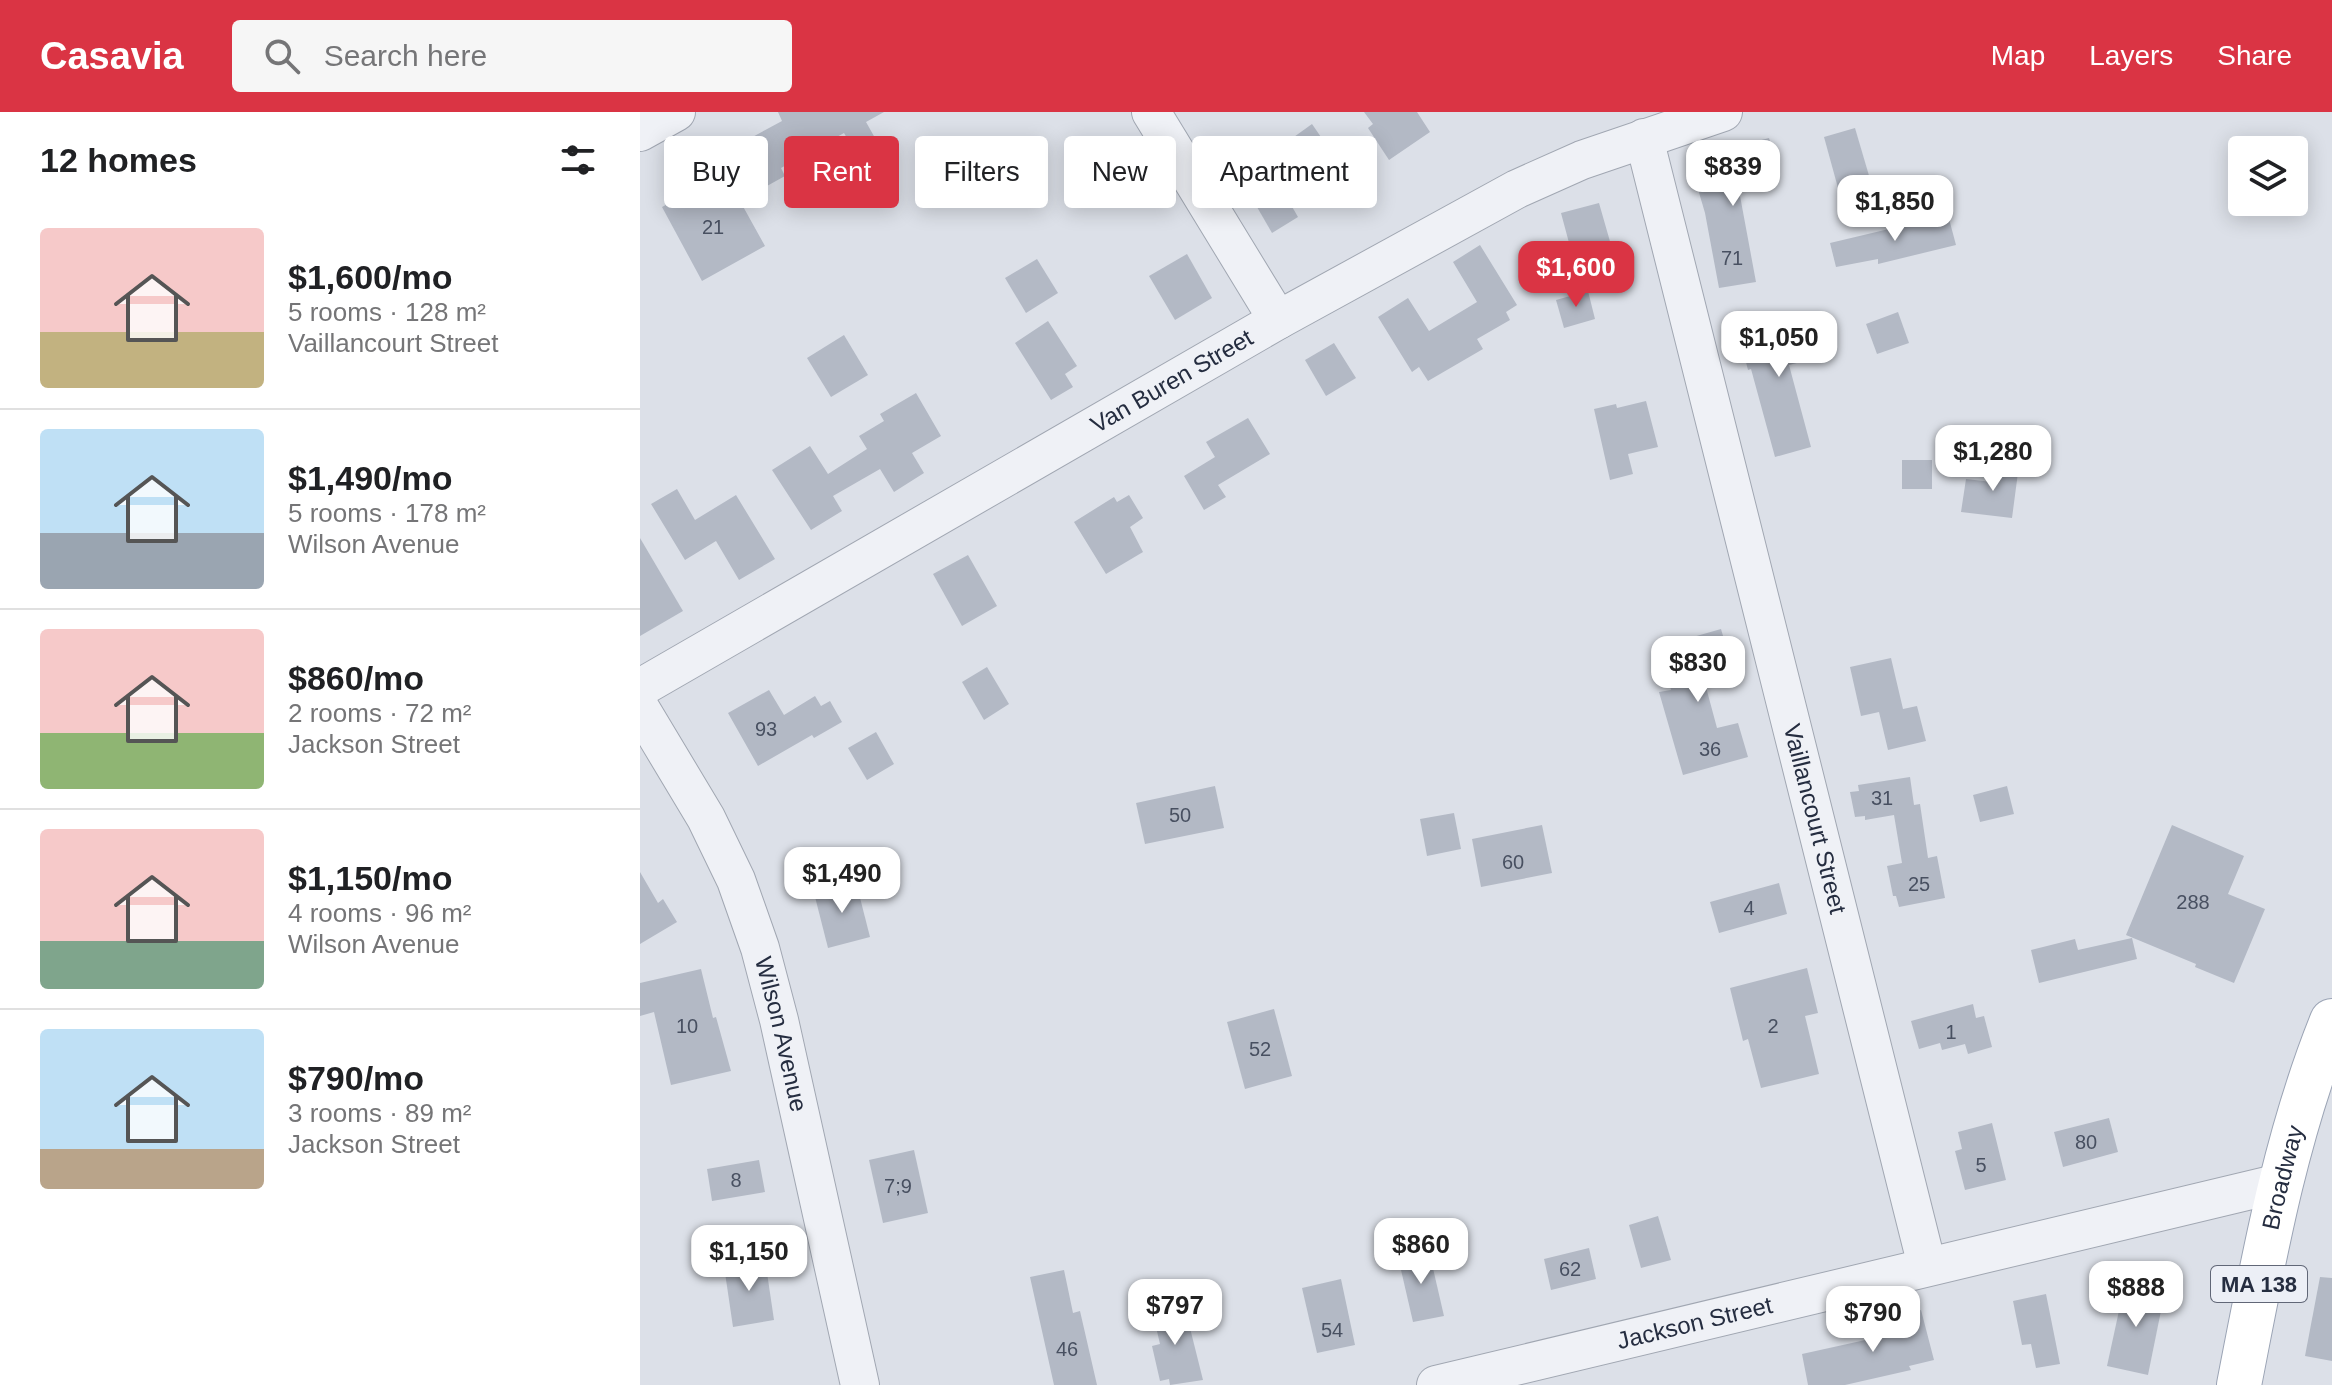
<!DOCTYPE html>
<meta charset="utf-8">
<style>
:root{--surface:#fff;--page:#f6f6f6;--text:#202124;--muted:#757577;--line:#e0e0e0;--accent:#da3444}
body{margin:0;font-family:Helvetica,sans-serif;background:var(--page);color:var(--text);height:100vh;display:flex;flex-direction:column;font-size:30px;white-space:nowrap}
*{box-sizing:border-box;margin:0}
p{font-size:26px;color:var(--muted)}
.icon{flex:none;width:44px;height:44px;fill:none;stroke:currentColor;stroke-width:2;stroke-linecap:round;stroke-linejoin:round}
.map{position:relative;flex:1;overflow:hidden}
.sheet{display:flex;flex-direction:column;background:var(--surface);width:640px}
.sheet>*{flex:none}
.guide{position:absolute;left:24px;top:24px;width:760px;height:72px;display:flex;gap:16px}
.fabs{position:absolute;left:1588px;top:24px;display:grid;gap:16px}
.fabs a{display:grid;place-items:center;width:80px;height:80px;border-radius:8px;background:var(--surface);box-shadow:0 4px 20px #0003;font-size:40px}
.price{position:absolute;translate:-50% -68px;padding:0 18px;border-radius:16px;background:#fff;color:#222;font-size:26px;line-height:52px;filter:drop-shadow(0 2px 4px #0008)}
.price::after{content:'';position:absolute;left:50%;top:48px;width:24px;height:18px;margin-left:-12px;background:inherit;clip-path:polygon(0 0,100% 0,50% 100%)}
.price.active{background:var(--accent);color:#fff}
ul{padding:0;list-style:none}
li{display:flex;align-items:center;gap:24px;height:200px;padding:0 40px}
li+li{border-top:2px solid var(--line)}
li span{display:grid;place-items:center;flex:none;width:224px;height:160px;border-radius:8px;color:#555}
li>.icon{margin-inline-start:auto}
span .icon{width:96px;height:96px;fill:#fffc;stroke-width:1}
li b{font-size:34px}
h2{display:flex;justify-content:space-between;align-items:center;height:96px;padding:0 40px;font-size:34px}
.chip{padding:0 28px;border-radius:8px;background:var(--surface);box-shadow:0 4px 20px #0003;font-size:28px;line-height:72px}
.chip.active{background:var(--accent);color:#fff}
header{display:flex;align-items:center;gap:48px;box-sizing:border-box;height:112px;padding:0 40px;background:var(--accent);color:#fff}
header strong{font-size:38px}
nav{display:flex;gap:44px;margin-inline-start:auto;font-size:28px}
.search{width:560px;height:72px;background:var(--page);display:flex;align-items:center;gap:20px;box-sizing:border-box;padding:0 28px;border-radius:8px;color:var(--muted);font-size:30px}
main{display:flex;flex:1;min-height:0}
.map>svg:first-child{display:block}
</style>
<header>
<strong>Casavia</strong>
<div class="search"><svg class="icon" aria-label="search" viewBox="0 0 24 24"><circle cx="10" cy="10" r="6"/><path d="M15 15l6 6"/></svg>Search here</div>
<nav><a>Map</a><a>Layers</a><a>Share</a></nav>
</header>
<main>
<section class="sheet">
<h2>12 homes<svg class="icon" aria-label="filters" viewBox="0 0 24 24"><path d="M4 7h16M4 17h16"/><circle cx="9" cy="7" r="2"/><circle cx="15" cy="17" r="2"/></svg></h2>
<ul>
<li><span style="background:linear-gradient(#f6c9c9 65%,#c2b280 0)"><svg class="icon" aria-label="home" viewBox="0 0 24 24"><path d="M3 11l9-7 9 7M6 9v11h12V9"/></svg></span><div><b>$1,600/mo</b><p>5 rooms · 128 m²</p><p>Vaillancourt Street</p></div></li>
<li><span style="background:linear-gradient(#bfe0f5 65%,#9aa5b1 0)"><svg class="icon" aria-label="home" viewBox="0 0 24 24"><path d="M3 11l9-7 9 7M6 9v11h12V9"/></svg></span><div><b>$1,490/mo</b><p>5 rooms · 178 m²</p><p>Wilson Avenue</p></div></li>
<li><span style="background:linear-gradient(#f6c9c9 65%,#8fb573 0)"><svg class="icon" aria-label="home" viewBox="0 0 24 24"><path d="M3 11l9-7 9 7M6 9v11h12V9"/></svg></span><div><b>$860/mo</b><p>2 rooms · 72 m²</p><p>Jackson Street</p></div></li>
<li><span style="background:linear-gradient(#f6c9c9 70%,#7fa58c 0)"><svg class="icon" aria-label="home" viewBox="0 0 24 24"><path d="M3 11l9-7 9 7M6 9v11h12V9"/></svg></span><div><b>$1,150/mo</b><p>4 rooms · 96 m²</p><p>Wilson Avenue</p></div></li>
<li><span style="background:linear-gradient(#bfe0f5 75%,#b9a48a 0)"><svg class="icon" aria-label="home" viewBox="0 0 24 24"><path d="M3 11l9-7 9 7M6 9v11h12V9"/></svg></span><div><b>$790/mo</b><p>3 rooms · 89 m²</p><p>Jackson Street</p></div></li>
</ul>
</section>
<div class="map">
<svg width="1692" height="1273" viewBox="0 0 1692 1273">
<rect width="100%" height="100%" fill="#dce0e8"/>
<g fill="#b3b9c5">
<path d="M138,0H244L226,10L257,65L237,77L204,21L141,56L145,64L100,89L125,134L62,169L22,95L59,75L47,55L94,30L96,34L142,9Z"/>
<path d="M724,0H777L790,20L749,48L728,16L733,12Z"/>
<path d="M672,12L694,44L662,66L640,35Z"/>
<path d="M1215,16L1230,67L1198,76L1184,25Z"/>
<path d="M1129,26L1139,62L1098,73L1116,170L1079,176L1065,101L1055,67L1078,61L1073,41Z"/>
<path d="M643,79L658,105L632,121L617,95Z"/>
<path d="M959,91L971,133L978,131L985,156L939,168L921,101Z"/>
<path d="M1308,103L1316,133L1238,152V147L1196,155L1190,131Z"/>
<path d="M840,133L877,193L866,200L870,208L837,227L843,237L788,269L779,255L772,260L738,205L768,186L789,219L837,190L813,150Z"/>
<path d="M547,142L572,186L535,208L509,164Z"/>
<path d="M397,147L418,181L386,201L365,166Z"/>
<path d="M948,179L955,207L924,216L916,188Z"/>
<path d="M1258,200L1269,231L1237,242L1226,212Z"/>
<path d="M1159,202L1172,247L1149,253L1171,335L1135,345L1111,257L1108,258L1098,219Z"/>
<path d="M408,209L437,254L425,262L433,275L411,288L375,231Z"/>
<path d="M204,223L228,263L191,285L167,246Z"/>
<path d="M694,231L716,266L686,284L665,248Z"/>
<path d="M276,281L301,324L272,341L284,361L254,380L240,357L193,384L202,399L171,418L132,358L170,334L188,362L227,337L219,324L244,309L240,302Z"/>
<path d="M1006,289L1018,335L988,342L993,362L970,368L954,297L976,292L977,296Z"/>
<path d="M608,306L630,342L578,373L586,385L564,398L544,364L575,345L566,330Z"/>
<rect x="1262" y="348" width="30" height="29"/>
<path d="M1355,350L1379,353L1372,406L1321,400L1326,367L1352,370Z"/>
<path d="M37,377L55,408L96,383L135,447L99,468L76,429L45,448L11,392Z"/>
<path d="M489,383L503,406L490,415L503,440L466,462L434,410L474,385L477,390Z"/>
<path d="M0,426L43,499L0,524Z"/>
<path d="M328,443L357,494L322,514L293,462Z"/>
<path d="M1081,517L1092,555L1063,564L1077,616L1098,611L1108,645L1043,663L1019,580L1031,578L1018,535Z"/>
<path d="M1251,546L1263,597L1277,594L1286,629L1248,638L1239,600L1221,604L1210,555Z"/>
<path d="M347,555L369,592L344,608L322,570Z"/>
<path d="M129,578L144,603L175,584L181,594L190,589L202,610L174,626L172,623L118,654L88,601Z"/>
<path d="M236,620L254,652L227,668L208,636Z"/>
<path d="M1270,665L1274,693L1280,692L1288,746L1297,744L1305,786L1259,795L1256,784H1253L1247,754L1262,751L1254,703L1225,708V704L1215,705L1210,680L1219,679L1218,673Z"/>
<path d="M575,674L584,716L505,732L496,691Z"/>
<path d="M1367,674L1374,702L1340,710L1333,683Z"/>
<path d="M814,701L821,737L787,744L780,707Z"/>
<path d="M902,713L912,761L841,775L832,727Z"/>
<path d="M1532,713L1604,744L1588,782L1625,797L1594,871L1555,855L1556,852L1486,823Z"/>
<path d="M0,760L18,791L23,787L37,810L0,832Z"/>
<path d="M216,770L230,825L188,836L174,781Z"/>
<path d="M1139,771L1147,802L1079,821L1070,790Z"/>
<path d="M1492,826L1497,847L1399,871L1391,838L1435,827L1438,838Z"/>
<path d="M1167,856L1178,901L1165,904L1179,962L1121,976L1108,927L1103,929L1090,876Z"/>
<path d="M61,857L73,906L76,905L91,959L31,973L14,900L0,904V871Z"/>
<path d="M1333,892L1336,906L1344,904L1352,935L1328,942L1325,932L1302,938L1300,931L1279,937L1271,909Z"/>
<path d="M634,897L652,964L605,977L587,910Z"/>
<path d="M1469,1006L1478,1040L1423,1055L1414,1020Z"/>
<path d="M1352,1011L1366,1068L1325,1078L1315,1039L1322,1037L1318,1020Z"/>
<path d="M274,1038L288,1101L243,1111L229,1048Z"/>
<path d="M119,1048L125,1080L72,1089L67,1057Z"/>
<path d="M1018,1104L1031,1148L1001,1156L989,1113Z"/>
<path d="M949,1136L956,1167L911,1178L904,1147Z"/>
<path d="M789,1139L804,1204L773,1210L758,1145Z"/>
<path d="M125,1147L134,1208L93,1215L84,1154Z"/>
<path d="M424,1158L433,1201L440,1199L457,1273H414L390,1165Z"/>
<path d="M1680,1165L1692,1166V1249L1665,1244Z"/>
<path d="M701,1167L715,1233L677,1241L662,1176Z"/>
<path d="M1485,1171L1525,1179L1508,1263L1467,1254Z"/>
<path d="M1406,1182L1420,1252L1396,1256L1391,1232L1382,1233L1373,1189Z"/>
<path d="M538,1192L539,1197L545,1196L563,1268L530,1273L529,1267L520,1269L512,1234L520,1232L512,1198Z"/>
<path d="M1281,1198L1294,1248L1269,1254L1271,1258L1205,1273H1168L1162,1242L1239,1225L1235,1210Z"/>
</g>
<g fill="none" stroke-linecap="round" stroke-linejoin="round">
<defs>
<g id="minor">
<path d="M511,0L638,208"/>
<path d="M0,20L36,0"/>
<path id="s1" d="M1004,26L1287,1154"/>
<path id="s2" d="M0,576L638,208L877,77L942,48L1083,0"/>
<path id="s3" d="M0,596L66,706L96,768L120,836L139,908L220,1273"/>
<path id="s4" d="M796,1273L1640,1071"/>
</g>
<g id="major">
<path id="s5" d="M1599,1273C1623,1150 1645,1025 1692,909"/>
</g>
</defs>
<use href="#minor" stroke="#a1a7b2" stroke-width="40"/>
<use href="#major" stroke="#9ba4b5" stroke-width="46"/>
<use href="#minor" stroke="#eff1f6" stroke-width="38"/>
<use href="#major" stroke="#fff" stroke-width="44"/>
</g>
<g text-anchor="middle" stroke-width="7" stroke-linejoin="round" paint-order="stroke">
<g font-size="20" fill="#485061">
<text x="73" y="122">21</text>
<text x="1092" y="153">71</text>
<text x="126" y="624">93</text>
<text x="1070" y="644">36</text>
<text x="1242" y="693">31</text>
<text x="540" y="710">50</text>
<text x="873" y="757">60</text>
<text x="1279" y="779">25</text>
<text x="1553" y="797">288</text>
<text x="1109" y="803">4</text>
<text x="47" y="921">10</text>
<text x="1133" y="921">2</text>
<text x="1311" y="927">1</text>
<text x="620" y="944">52</text>
<text x="1446" y="1037">80</text>
<text x="1341" y="1060">5</text>
<text x="96" y="1075">8</text>
<text x="258" y="1081">7;9</text>
<text x="930" y="1164">62</text>
<text x="692" y="1225">54</text>
<text x="427" y="1244">46</text>
</g>
<rect fill="#eceff6" stroke="#616777" stroke-width="2" x="1571" y="1154" width="96" height="36" rx="6"/>
<g font-size="22" font-weight="bold" fill="#252d40">
<text x="1619" y="1180">MA 138</text>
</g>
<g font-size="24" fill="#252d40" stroke="#eceff6">
<text dy="8" stroke="none"><textPath href="#s2" startOffset="614">Van Buren Street</textPath></text>
<text dy="8" stroke="none"><textPath href="#s1" startOffset="702">Vaillancourt Street</textPath></text>
<text dy="8" stroke="none"><textPath href="#s3" startOffset="358">Wilson Avenue</textPath></text>
<text dy="8" stroke="none"><textPath href="#s5" startOffset="212">Broadway</textPath></text>
<text dy="8" stroke="none"><textPath href="#s4" startOffset="266">Jackson Street</textPath></text>
</g>
</g>
</svg>
<div class="fabs">
<a><svg class="icon" aria-label="layers" viewBox="0 0 24 24"><path d="M12 4l9 5-9 5-9-5zM3 14l9 5 9-5"/></svg></a>
</div>
<b class="price" style="left:1093px;top:96px">$839</b>
<b class="price" style="left:1255px;top:131px">$1,850</b>
<b class="price active" style="left:936px;top:197px">$1,600</b>
<b class="price" style="left:1139px;top:267px">$1,050</b>
<b class="price" style="left:1353px;top:381px">$1,280</b>
<b class="price" style="left:1058px;top:592px">$830</b>
<b class="price" style="left:202px;top:803px">$1,490</b>
<b class="price" style="left:781px;top:1174px">$860</b>
<b class="price" style="left:109px;top:1181px">$1,150</b>
<b class="price" style="left:1496px;top:1217px">$888</b>
<b class="price" style="left:535px;top:1235px">$797</b>
<b class="price" style="left:1233px;top:1242px">$790</b>
<div class="guide">
<a class="chip">Buy</a>
<a class="chip active">Rent</a>
<a class="chip">Filters</a>
<a class="chip">New</a>
<a class="chip">Apartment</a>
</div>
</div>
</main>
